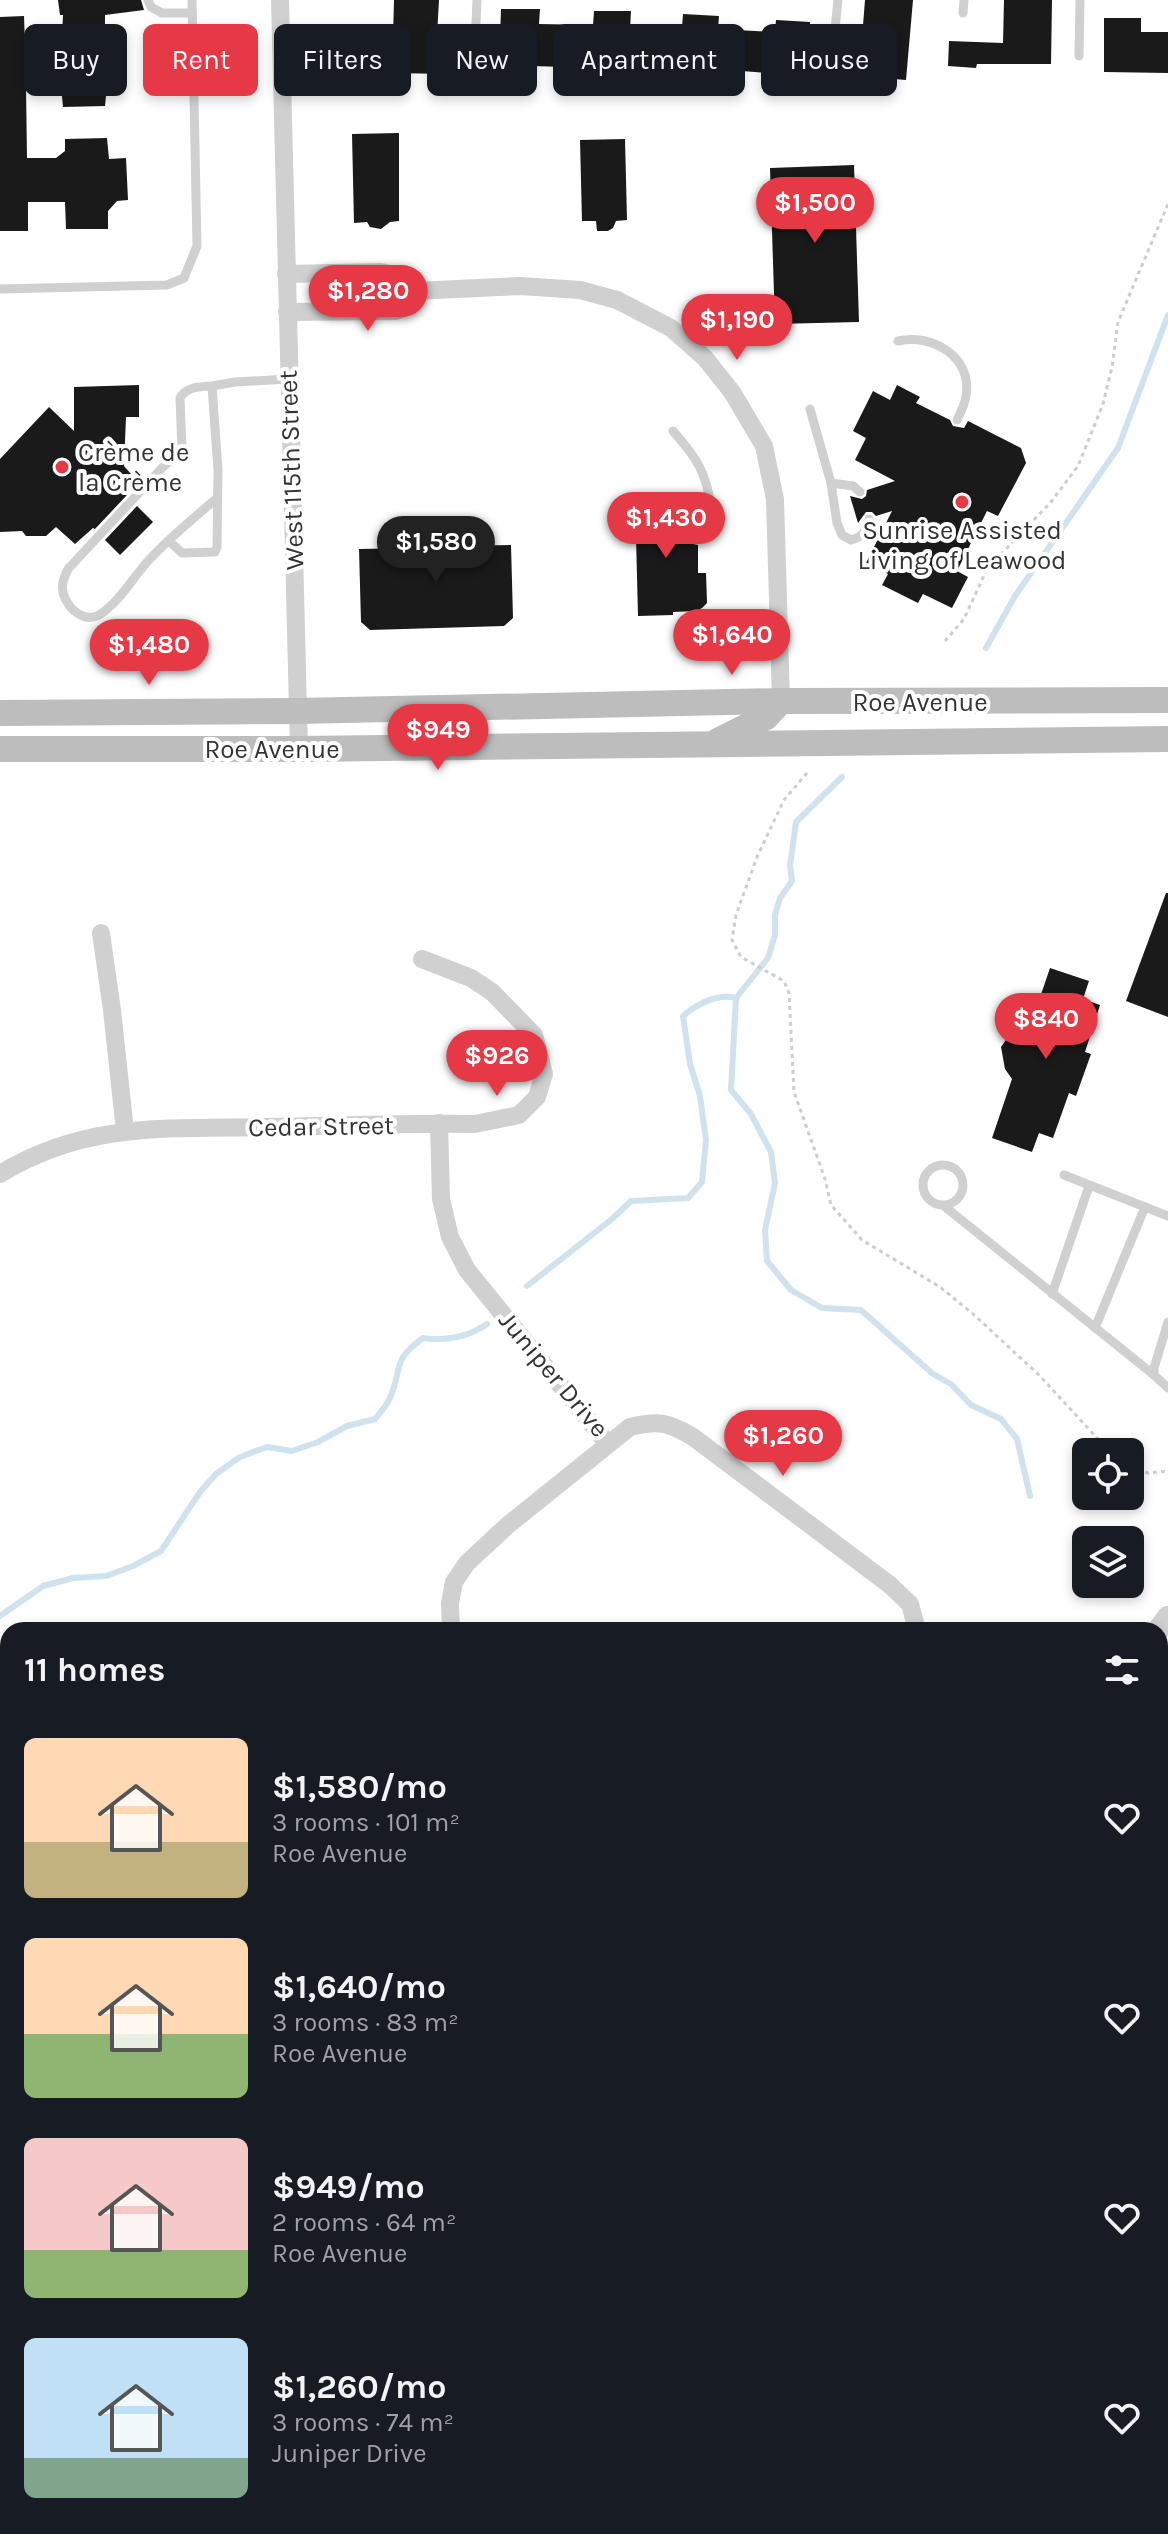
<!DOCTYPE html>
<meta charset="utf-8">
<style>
:root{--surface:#171b24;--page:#242831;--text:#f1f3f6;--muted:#9ea1a6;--accent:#e63946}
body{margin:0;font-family:Karla,sans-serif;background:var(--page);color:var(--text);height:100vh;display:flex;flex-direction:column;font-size:30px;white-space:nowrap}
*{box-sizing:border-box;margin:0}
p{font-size:26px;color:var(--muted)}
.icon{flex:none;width:44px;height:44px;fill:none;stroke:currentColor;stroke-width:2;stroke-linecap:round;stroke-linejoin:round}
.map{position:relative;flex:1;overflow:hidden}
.side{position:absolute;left:0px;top:1622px;width:1168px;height:912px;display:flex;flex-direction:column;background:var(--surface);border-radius:24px 24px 0 0;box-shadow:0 4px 12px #0003}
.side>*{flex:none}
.banner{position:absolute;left:24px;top:24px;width:1120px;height:72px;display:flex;gap:16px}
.tools{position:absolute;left:1072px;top:1438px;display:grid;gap:16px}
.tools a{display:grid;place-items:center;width:72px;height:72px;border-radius:12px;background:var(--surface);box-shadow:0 4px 12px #0003;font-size:40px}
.price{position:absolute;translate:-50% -68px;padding:0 18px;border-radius:28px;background:var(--accent);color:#fff;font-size:26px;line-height:52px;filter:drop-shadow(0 2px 4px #0008)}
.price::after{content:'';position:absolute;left:50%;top:48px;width:24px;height:18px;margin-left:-12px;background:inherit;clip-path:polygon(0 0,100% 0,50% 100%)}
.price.on{background:#222;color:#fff}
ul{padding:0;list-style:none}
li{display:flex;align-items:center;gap:24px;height:200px;padding:0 24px}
li span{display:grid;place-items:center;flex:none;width:224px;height:160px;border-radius:12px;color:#555}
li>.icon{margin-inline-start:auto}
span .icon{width:96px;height:96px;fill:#fffc;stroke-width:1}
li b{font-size:34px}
h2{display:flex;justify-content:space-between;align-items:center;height:96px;padding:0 24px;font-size:34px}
.pill{padding:0 28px;border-radius:12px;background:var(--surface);box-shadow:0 4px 12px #0003;font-size:28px;line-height:72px}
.pill.on{background:var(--accent);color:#fff}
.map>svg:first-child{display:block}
</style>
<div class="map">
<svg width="1168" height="2534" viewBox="0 0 1168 2534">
<rect width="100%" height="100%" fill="#fff"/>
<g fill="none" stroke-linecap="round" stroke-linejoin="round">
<g stroke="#cfe2ee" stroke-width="6">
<path d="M986,648L1015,596L1118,448L1168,315"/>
<path d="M842,777L796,822L790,866L792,881L780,898L775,915V935L768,958L736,998L731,1090L751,1114L771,1152L775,1183L765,1230L767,1261L791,1290L822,1308L861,1310L933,1374L951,1384L971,1405L1001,1419L1017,1439L1030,1496"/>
<path d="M527,1286L612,1219L631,1201L688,1198L702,1182L706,1140L700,1096L690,1064L683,1016C697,1004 718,993 736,998"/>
<path d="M0,1616L43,1586L73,1578L106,1576L133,1566L161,1551L200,1492L216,1474L240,1457L267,1447L292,1451L318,1442L347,1426L375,1419C380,1413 387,1405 390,1398C403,1368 391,1361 423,1338C446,1341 467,1338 487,1324"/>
</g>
</g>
<g fill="#1a1a1a">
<path d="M58,0H141L144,10L105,15V43H125L126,85L107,86L105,106L63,107L62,96L55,87H26L27,158H56L65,151V139L107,138L109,159L126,158L128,200L117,201L108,211V229H66L65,202H28V231H0V17L24,16L25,45L53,43L62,35L63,15H60Z"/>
<path d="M394,0H439L437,36L450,37L448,74L392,73Z"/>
<path d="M865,0H913L906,80L859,76Z"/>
<path d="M1004,0H1052L1051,64H977L976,68L948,66L949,41L1003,43Z"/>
<path d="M501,9H540L539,24L593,25L594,11H631L628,69L499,65Z"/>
<path d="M683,14L719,16L718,29L775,32L776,20L810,22L807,76L679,66Z"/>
<path d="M1104,18H1141V32H1168V73L1104,72Z"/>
<path d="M399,133V221L390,222L381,229L370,227L367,222L354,223L352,134Z"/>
<path d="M625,139L627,220L616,221L613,228L608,231H597L596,221H582L580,140Z"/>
<path d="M854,165L859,322L775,324L770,168Z"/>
<path d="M139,385V417H126L124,466L131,474L119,487L127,495L95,529L93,528L75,544L56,527L46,536H26L22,531L0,532V459L49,407L74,431V387Z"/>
<path d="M897,385L920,397L916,403L950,420L953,426L964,428L968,421L1021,448L1026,463L998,516L987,511L957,571L968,577L952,608L923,594L918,603L882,585L888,574L866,563L892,511L876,516L872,512H866L858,523L850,496L862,499L866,496L867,490L895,481L855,460L866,438L853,431L873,391L890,400Z"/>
<path d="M635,495L652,510L663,509L674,502L697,513L698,529L692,533L691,538L693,544L698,545V573H706L707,603L702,608L696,611L673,612V615L638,616L636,537L627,532L625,527V522Z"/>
<path d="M137,506L153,522L120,555L105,540Z"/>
<path d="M455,526L456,546L511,545L513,618L504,626L370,630L361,622L359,549L416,548L415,527Z"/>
<path d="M1166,893H1168V1017L1126,1001Z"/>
<path d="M1050,968L1089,981L1083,999L1100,1005L1085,1052L1091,1054L1076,1096L1069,1093L1053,1138L1039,1133L1032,1152L992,1138L1012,1079L1005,1069L1001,1047L1013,1030L1032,1021Z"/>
</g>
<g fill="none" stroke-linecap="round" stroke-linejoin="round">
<g stroke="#cdcdcd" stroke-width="3" stroke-dasharray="4 4" stroke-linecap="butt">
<path d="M945,641L964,619L987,569L1051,502L1078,466L1103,404L1112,367L1118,322L1168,204"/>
<path d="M807,773L784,800L757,857L736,915L732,940L741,957L784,981L789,993L794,1092L825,1179L831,1205L862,1240L940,1287L972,1313L1039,1375L1110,1452"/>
<path d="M1130,1467L1148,1473L1168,1471"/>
<path d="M1160,1723L1168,1712"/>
<path d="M553,2534L559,2526"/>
</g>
<g stroke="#d0d0d0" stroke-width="9">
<path d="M148,0L151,7L162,13H192"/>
<path d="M963,13L964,0"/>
<path d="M1079,56L1080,0"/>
<path d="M831,69L838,0"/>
<path d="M474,70L477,0"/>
<path d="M0,289L167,285L184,278L197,246L192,0"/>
<path d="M898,341C932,333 973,357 966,396C965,404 961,412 957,420"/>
<path d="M212,386L235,382L288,379"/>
<path d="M810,409L831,483L837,523L842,535L851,540C863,537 866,531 869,519"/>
<path d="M673,431C696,457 707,473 711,508C713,526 715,530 698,538"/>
<path d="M831,483L853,486L860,492"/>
<path d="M169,541L182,553L215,552L217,547L218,470L212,386C201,387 187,386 180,398L182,450L162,468L68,569C63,579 60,588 65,598C70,610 85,623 99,615C119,603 133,577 149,560C169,538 194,518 217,498"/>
<circle cx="943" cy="1185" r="20"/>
<path d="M1064,1175L1168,1216"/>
<path d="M944,1206L1154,1375"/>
<path d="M1052,1294L1089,1186"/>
<path d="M1168,1322L1154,1368V1375L1168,1388"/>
<path d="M1095,1328L1145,1207"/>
<path d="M1160,2070L1168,2083"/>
<path d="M1160,2279H1168"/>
<path d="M589,2526L600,2534"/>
</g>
<g stroke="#d0d0d0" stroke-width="18">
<path d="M280,0L299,749"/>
<path d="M286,274L381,272L403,277L415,291"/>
<path d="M415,291L520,286L580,290L617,300L671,328L705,358L732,392L764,446L775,499L781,701"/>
<path d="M287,312L396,311L408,306L415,291"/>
<path d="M101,933L112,1010L125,1131"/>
<path d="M439,1123L441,1199L450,1237L467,1270L608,1444"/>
<path d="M0,1174C86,1121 171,1129 267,1127C337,1126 406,1123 475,1124L519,1115L537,1097L544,1074L534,1035L492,992L471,978L422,959"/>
<path d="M451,1630L450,1603L454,1582L467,1563L508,1525L630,1427C658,1420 668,1422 693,1437L890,1585L910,1604L917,1630"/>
<path d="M0,1895L8,1897"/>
<path d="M1160,2111L1168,2107"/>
<path d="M0,2315L8,2317"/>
<path d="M877,2534L883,2526"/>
<path d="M1042,2534L1050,2526"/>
</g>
<g stroke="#d0d0d0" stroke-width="22">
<path d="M1158,1630L1168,1617"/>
<path d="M1160,1682L1168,1671"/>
<path d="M470,2534L476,2526"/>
<path d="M514,2534L520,2526"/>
</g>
<g stroke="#bdbdbd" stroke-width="26">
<path d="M0,713L298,711L781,701L1168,700"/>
<path d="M718,741L766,717L781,701"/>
<path d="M0,749H299L1168,739"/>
</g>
</g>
<g fill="#e63946" stroke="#fff" stroke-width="3">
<circle cx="62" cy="467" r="8"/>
<circle cx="962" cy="502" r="8"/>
</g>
<g text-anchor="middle" stroke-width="8" stroke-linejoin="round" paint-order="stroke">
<g font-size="26" fill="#333" stroke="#fff" text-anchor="start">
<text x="78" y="461">Crème de<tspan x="78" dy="30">la Crème</tspan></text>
<text x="962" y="539" text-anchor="middle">Sunrise Assisted<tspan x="962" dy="30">Living of Leawood</tspan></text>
</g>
<g font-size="26" fill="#333" stroke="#fff">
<text transform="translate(291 470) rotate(-92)" y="9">West 115th Street</text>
<text x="920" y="711">Roe Avenue</text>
<text x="272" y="758">Roe Avenue</text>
<text transform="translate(321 1126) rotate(-1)" y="9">Cedar Street</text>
<text transform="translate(554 1374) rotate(50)" y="9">Juniper Drive</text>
</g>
</g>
</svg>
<div class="tools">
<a><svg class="icon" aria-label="locate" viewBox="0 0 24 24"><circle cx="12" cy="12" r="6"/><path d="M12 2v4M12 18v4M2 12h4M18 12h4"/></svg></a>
<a><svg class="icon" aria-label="layers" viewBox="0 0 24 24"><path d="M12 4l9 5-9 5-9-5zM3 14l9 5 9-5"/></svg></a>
</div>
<b class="price" style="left:815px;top:245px">$1,500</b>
<b class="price" style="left:368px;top:333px">$1,280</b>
<b class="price" style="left:737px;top:362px">$1,190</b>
<b class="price" style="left:666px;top:560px">$1,430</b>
<b class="price on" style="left:436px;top:584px">$1,580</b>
<b class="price" style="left:732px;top:677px">$1,640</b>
<b class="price" style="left:149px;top:687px">$1,480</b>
<b class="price" style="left:438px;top:772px">$949</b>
<b class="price" style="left:1046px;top:1061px">$840</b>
<b class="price" style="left:497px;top:1098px">$926</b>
<b class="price" style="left:783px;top:1478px">$1,260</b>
<div class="banner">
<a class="pill">Buy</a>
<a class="pill on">Rent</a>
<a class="pill">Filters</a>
<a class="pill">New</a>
<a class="pill">Apartment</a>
<a class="pill">House</a>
</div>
<section class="side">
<h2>11 homes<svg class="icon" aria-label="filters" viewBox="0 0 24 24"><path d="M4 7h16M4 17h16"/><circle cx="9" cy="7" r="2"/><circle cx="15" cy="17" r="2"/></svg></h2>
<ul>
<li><span style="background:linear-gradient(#ffd9b3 65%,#c2b280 0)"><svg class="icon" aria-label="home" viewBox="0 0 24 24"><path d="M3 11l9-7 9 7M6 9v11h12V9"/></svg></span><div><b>$1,580/mo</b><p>3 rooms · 101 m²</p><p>Roe Avenue</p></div><svg class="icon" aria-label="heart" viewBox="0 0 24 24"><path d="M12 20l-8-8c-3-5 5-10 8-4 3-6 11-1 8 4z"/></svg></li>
<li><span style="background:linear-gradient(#ffd9b3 60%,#8fb573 0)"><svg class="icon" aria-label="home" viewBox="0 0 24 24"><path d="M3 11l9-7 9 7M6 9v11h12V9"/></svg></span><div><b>$1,640/mo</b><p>3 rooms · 83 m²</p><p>Roe Avenue</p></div><svg class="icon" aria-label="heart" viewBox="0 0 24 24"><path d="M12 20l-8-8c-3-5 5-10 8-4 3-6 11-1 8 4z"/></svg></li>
<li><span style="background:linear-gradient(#f6c9c9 70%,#8fb573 0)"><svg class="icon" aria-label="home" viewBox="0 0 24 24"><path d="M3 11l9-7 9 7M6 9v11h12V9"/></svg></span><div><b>$949/mo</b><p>2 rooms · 64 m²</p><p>Roe Avenue</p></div><svg class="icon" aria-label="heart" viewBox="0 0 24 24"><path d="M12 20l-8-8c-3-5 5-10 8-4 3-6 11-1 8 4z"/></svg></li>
<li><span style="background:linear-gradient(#bfe0f5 75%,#7fa58c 0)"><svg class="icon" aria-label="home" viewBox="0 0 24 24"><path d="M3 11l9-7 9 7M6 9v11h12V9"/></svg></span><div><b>$1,260/mo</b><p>3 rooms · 74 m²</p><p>Juniper Drive</p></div><svg class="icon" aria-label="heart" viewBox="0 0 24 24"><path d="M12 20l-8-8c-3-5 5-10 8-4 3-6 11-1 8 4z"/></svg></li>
</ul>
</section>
</div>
